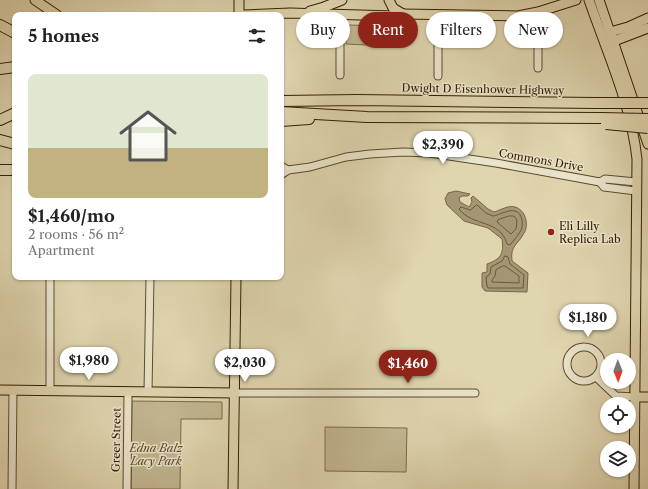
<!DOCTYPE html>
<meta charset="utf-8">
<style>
:root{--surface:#fff;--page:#f2f2f2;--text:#222;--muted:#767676;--line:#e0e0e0;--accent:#8f2418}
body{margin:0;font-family:"Libre Caslon Text",serif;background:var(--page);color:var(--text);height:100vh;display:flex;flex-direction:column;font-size:15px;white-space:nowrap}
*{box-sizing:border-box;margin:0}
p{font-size:13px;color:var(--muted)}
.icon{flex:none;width:22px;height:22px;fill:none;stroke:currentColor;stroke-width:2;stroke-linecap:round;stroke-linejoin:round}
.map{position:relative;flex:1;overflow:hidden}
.drawer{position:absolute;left:12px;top:12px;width:272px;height:268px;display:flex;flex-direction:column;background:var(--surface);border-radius:8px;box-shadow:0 1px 3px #0004}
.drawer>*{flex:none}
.top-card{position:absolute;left:296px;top:12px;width:292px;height:36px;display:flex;gap:8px}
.needle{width:26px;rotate:179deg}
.buttons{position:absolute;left:600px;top:353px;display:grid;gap:8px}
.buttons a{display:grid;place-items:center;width:36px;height:36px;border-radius:50%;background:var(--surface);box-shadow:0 1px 3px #0004;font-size:20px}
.price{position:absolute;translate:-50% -34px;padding:0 9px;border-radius:14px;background:#fff;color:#222;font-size:13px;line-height:26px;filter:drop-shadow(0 1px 2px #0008)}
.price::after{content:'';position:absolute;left:50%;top:24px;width:12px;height:9px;margin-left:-6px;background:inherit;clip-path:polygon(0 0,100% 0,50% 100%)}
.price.on{background:var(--accent);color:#fff}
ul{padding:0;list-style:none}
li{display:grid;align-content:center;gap:8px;height:212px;padding:0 16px}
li+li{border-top:1px solid var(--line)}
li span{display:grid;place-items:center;height:124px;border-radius:8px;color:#555}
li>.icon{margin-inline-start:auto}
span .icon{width:72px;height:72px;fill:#fffc;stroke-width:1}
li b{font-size:17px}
h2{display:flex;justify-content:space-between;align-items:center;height:48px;padding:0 16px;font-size:17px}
.pill{padding:0 14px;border-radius:18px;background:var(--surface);box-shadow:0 1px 3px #0004;font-size:14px;line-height:36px}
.pill.on{background:var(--accent);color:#fff}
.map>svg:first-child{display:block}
</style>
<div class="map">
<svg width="648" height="489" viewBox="0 0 648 489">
<rect width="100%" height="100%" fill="#dfd5af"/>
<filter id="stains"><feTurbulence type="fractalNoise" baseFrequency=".005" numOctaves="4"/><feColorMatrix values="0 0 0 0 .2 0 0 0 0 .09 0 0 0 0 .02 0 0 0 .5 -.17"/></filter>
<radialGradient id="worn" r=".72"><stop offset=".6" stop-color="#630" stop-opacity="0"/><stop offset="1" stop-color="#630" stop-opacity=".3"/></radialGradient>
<g fill="#c2b691" stroke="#7a6a48">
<path d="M347,25L388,26L387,46L346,44Z"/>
<path d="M132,401L222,402V419H181L180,489H131Z"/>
<path d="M325,427L407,428L406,472L325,471Z"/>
</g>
<path fill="#a49674" stroke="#766646" d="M456,191L470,194L468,196H462L459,198L460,202L469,207L472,202L471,198L473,196L488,209L494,212C501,210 508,205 515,207C526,210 529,225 524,233C518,245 510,245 512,261L528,273L527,292L485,291L482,287V273L487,272V264C501,259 504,254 502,239L488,228L464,221L447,205L445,199L448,193Z"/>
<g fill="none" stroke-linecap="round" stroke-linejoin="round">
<g stroke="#6b5a3a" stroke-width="1">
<path d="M477,205L486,213L493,216C500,215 508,209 515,211C523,213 524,226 520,232C517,237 513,241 510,245L507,244C500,219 473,227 459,209L461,207L470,210Z"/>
<path d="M509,216H514L517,220L516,229L511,234L497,222L498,220Z"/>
<path d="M505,256L508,257L510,264L524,275L523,288H488L487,286L486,277L490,274L491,267L502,261Z"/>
<path d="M503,266H505L519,276V283L492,282V280L495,276L496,270Z"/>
</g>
<defs>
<g id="minor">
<path d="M538,68V12"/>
<path d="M340,75V15"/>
<path d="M438,76V15"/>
<path d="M281,166L288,170"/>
<path d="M281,175L288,170L310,167L346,157L370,154L403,152L429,153L496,163L600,182"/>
<path d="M600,182L604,187L636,191"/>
<path d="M600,182L605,179L636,182"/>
<circle cx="584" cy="364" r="17"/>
<path d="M596,377L616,396L635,397"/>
<path d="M50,391V277"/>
<path d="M148,392L150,277"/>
<path d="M235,393H475"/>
<path d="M12,489L13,390"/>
<path d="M127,489L128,392"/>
</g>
<g id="major">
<path d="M35,0L57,15"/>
<path d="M389,0L393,8L403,14"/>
<path d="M589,0C607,52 631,104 637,159L634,489"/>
<path d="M599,0L648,144"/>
<path d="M310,11L324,7L342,0"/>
<path d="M239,15V0"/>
<path d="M244,15L290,13L395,16L403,14L518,16L538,12L576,0"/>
<path d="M610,32L628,27L648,18"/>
<path d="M614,41L648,28"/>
<path d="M0,390L235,393"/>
<path d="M635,397H648"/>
<path d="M233,489L236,277"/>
</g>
<g id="highway">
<path d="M0,25L15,33"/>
<path d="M0,69L15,67"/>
<path d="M281,101L357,100L596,103"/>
<path d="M281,112L367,117L601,118"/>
<path d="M0,120L15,113"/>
<path d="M281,121L309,119"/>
<path d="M0,140L15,144"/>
<path d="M0,170H15"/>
</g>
</defs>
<use href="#minor" stroke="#5d4b2c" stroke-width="9"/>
<use href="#major" stroke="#321d00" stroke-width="11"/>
<use href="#highway" stroke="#321d00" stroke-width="12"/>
<use href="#minor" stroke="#eae4cb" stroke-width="7"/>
<use href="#major" stroke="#dfd5af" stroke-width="9"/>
<use href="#highway" stroke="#dfd5af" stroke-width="10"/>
<defs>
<g id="highway-bridge">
<path d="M596,103H648"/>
<path d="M601,118L648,119"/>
<path d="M606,124L648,128"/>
</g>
</defs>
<use href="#highway-bridge" stroke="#321d00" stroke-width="12" stroke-linecap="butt"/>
<use href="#highway-bridge" stroke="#dfd5af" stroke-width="10"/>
</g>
<circle fill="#8f2418" stroke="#eae4cb" stroke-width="1.5" cx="551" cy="232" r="4"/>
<g text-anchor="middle" stroke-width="3" stroke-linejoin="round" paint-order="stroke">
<g font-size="11" fill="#321d00" stroke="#eae4cb">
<text transform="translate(483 89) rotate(1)" y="4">Dwight D Eisenhower Highway</text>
<text transform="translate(541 160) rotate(10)" y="4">Commons Drive</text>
<text transform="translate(116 440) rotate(-89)" y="4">Greer Street</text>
</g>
<g font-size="11" fill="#321d00" stroke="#eae4cb" text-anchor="start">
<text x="559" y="230">Eli Lilly<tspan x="559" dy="13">Replica Lab</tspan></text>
</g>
<g font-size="11" font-style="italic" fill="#5d4b2c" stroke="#eae4cb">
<text x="156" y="452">Edna Balz<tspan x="156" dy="13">Lacy Park</tspan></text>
</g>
</g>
<rect width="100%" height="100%" filter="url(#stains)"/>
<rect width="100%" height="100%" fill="url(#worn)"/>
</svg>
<div class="buttons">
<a><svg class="needle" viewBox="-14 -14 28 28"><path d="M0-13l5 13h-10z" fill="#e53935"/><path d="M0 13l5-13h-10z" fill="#767676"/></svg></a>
<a><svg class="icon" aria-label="locate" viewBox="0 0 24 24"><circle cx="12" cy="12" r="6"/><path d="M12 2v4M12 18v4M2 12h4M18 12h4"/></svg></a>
<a><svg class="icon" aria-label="layers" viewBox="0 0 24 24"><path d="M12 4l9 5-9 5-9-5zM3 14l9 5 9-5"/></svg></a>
</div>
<b class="price" style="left:443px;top:165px">$2,390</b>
<b class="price" style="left:588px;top:338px">$1,180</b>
<b class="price" style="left:89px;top:381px">$1,980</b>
<b class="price" style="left:245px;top:383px">$2,030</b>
<b class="price on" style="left:408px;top:384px">$1,460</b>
<div class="top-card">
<a class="pill">Buy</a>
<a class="pill on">Rent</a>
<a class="pill">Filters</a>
<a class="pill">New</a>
</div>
<section class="drawer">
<h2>5 homes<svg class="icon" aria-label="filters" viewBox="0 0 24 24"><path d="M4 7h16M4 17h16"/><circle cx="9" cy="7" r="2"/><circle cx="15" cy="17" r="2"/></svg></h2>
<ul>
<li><span style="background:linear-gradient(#dfe7d0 60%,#c2b280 0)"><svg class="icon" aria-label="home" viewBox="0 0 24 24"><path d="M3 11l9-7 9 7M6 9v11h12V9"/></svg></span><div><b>$1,460/mo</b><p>2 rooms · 56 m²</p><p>Apartment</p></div></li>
</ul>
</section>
</div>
